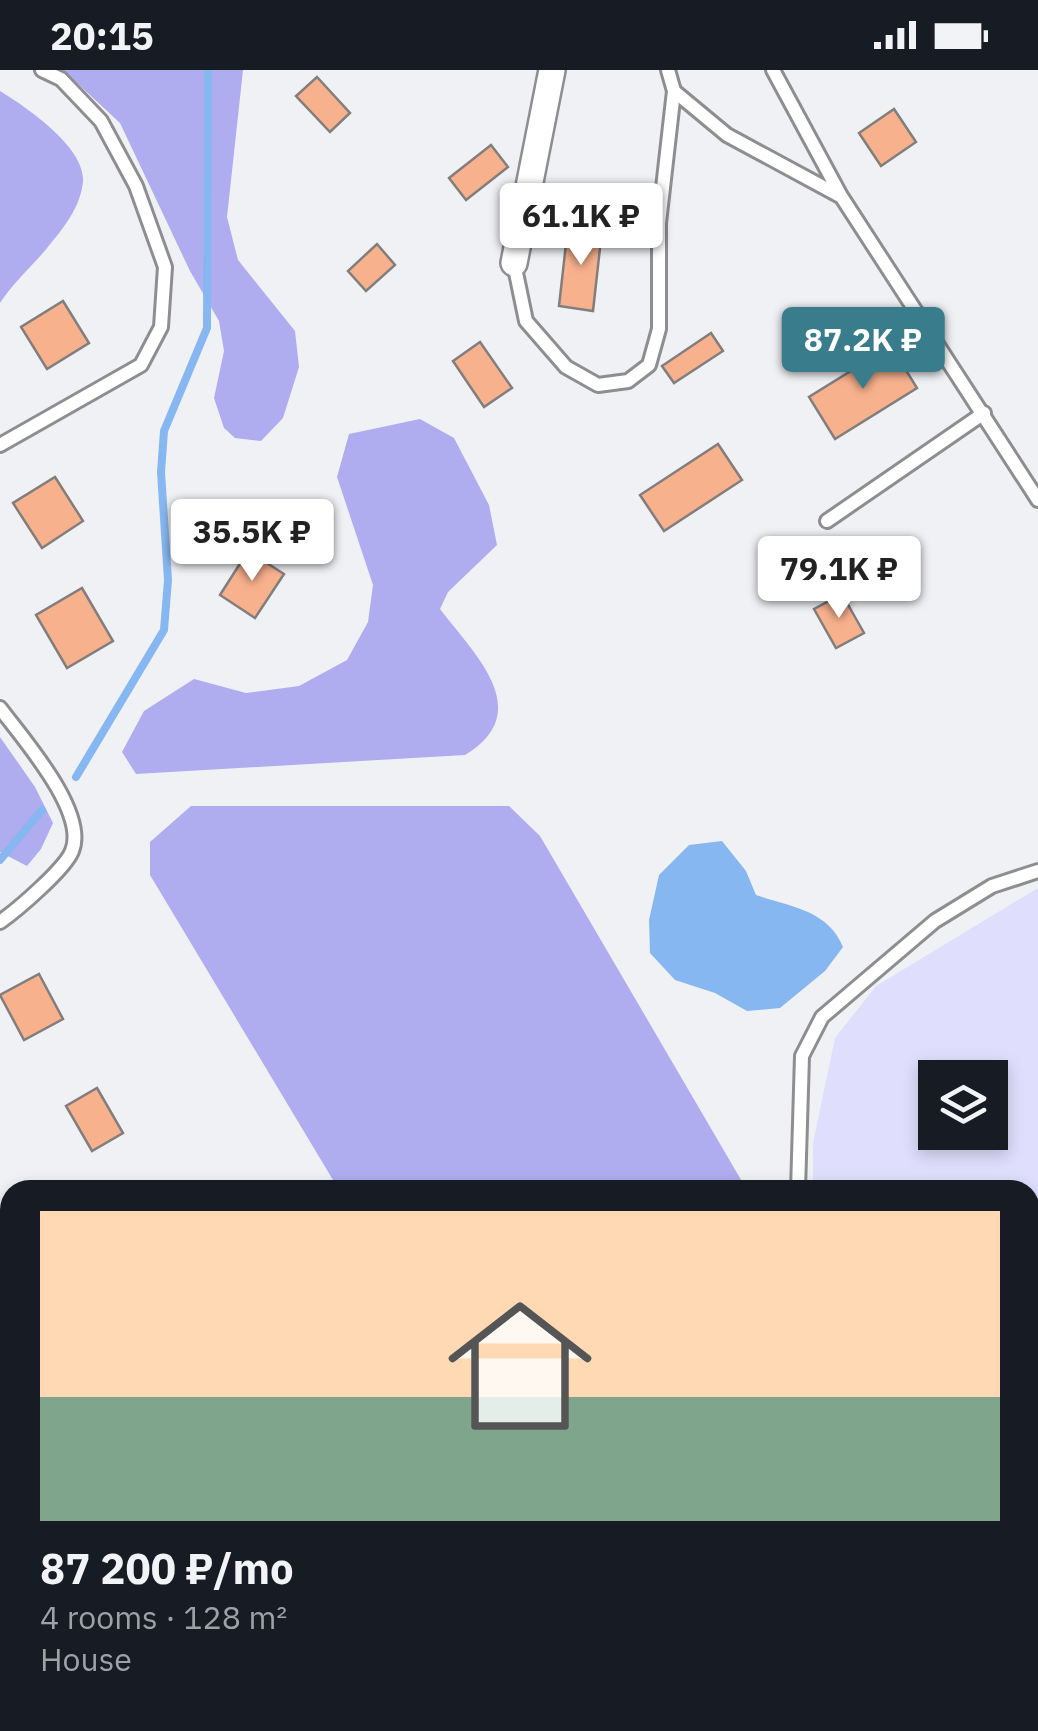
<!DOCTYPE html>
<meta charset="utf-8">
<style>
:root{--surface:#171b24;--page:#242831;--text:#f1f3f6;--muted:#9ea1a6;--line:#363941;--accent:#397d8d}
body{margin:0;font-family:"IBM Plex Sans",sans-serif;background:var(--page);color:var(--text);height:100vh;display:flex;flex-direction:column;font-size:38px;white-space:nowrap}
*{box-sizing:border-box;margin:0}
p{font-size:32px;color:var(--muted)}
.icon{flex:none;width:55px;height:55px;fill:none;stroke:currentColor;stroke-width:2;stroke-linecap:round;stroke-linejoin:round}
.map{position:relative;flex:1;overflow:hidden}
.sheet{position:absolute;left:0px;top:1110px;width:1040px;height:552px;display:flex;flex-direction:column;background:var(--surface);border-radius:30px 30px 0 0;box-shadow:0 5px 15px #0003}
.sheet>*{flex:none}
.fabs{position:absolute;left:918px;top:990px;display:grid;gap:20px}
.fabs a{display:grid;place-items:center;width:90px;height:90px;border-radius:0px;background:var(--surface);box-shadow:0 5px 15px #0003;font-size:50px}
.price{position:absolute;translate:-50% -85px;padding:0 22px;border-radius:10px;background:#fff;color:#222;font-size:32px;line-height:65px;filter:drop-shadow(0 2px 5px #0008)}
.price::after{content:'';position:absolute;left:50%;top:60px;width:30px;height:22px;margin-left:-15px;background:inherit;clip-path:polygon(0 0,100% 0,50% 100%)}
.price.current{background:var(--accent);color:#fff}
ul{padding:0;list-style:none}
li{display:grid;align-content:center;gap:20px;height:530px;padding:0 40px}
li+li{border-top:2px solid var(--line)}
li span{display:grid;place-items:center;height:310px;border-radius:0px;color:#555}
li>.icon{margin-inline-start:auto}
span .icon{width:180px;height:180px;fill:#fffc;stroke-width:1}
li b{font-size:42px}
.status{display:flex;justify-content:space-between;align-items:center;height:70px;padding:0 50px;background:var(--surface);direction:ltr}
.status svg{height:28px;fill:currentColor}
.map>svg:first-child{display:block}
</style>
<div class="status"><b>20:15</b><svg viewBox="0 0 49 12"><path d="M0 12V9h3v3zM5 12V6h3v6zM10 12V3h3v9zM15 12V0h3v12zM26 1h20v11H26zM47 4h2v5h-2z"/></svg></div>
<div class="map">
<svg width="1038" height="1661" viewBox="0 0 1038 1661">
<rect width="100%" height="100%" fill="#f0f1f5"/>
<path fill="#dfdffd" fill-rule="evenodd" d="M1038,818V1661H708L709,1652H1030V1120H813V1073L835,968L876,916ZM935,1008H990V1062H935Z"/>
<g fill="#afacf0">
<path d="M63,0H243L227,147L238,190L295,261L299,297L283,348L261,371L235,368L224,358L214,328L224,281L219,251L190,201L120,53Z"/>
<path d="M0,21C26,37 85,77 83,111C81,135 66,155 51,173C35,194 15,210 0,233Z"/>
<path d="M420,349L454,368L489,435L497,475L448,522L440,539C474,584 537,641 465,685L136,704L122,682L144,641L194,609L246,623L299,616L347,590L368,552L373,515L337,407L349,364Z"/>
<path d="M0,667L35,717L53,753L41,779L27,796L0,782Z"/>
<path d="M191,736H509L540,766L747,1120H339L150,805V772Z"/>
</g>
<path fill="#87b7f0" d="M722,771L746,801L756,825C791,837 828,840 843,877L825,901L780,938L747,941L715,923L675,910L650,883L649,850L659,805L689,775Z"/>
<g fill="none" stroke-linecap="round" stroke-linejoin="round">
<g stroke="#87b7f0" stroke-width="8">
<path d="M76,707L164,560L168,510L161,402L164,361L207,258L208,0"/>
<path d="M0,790L42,740"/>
</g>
</g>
<g fill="#f8b18d" stroke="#827e7d" stroke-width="2.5">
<path d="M317,7L350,43L330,62L296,26Z"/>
<path d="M894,39L916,72L881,96L859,63Z"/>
<path d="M491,75L508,97L466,130L449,108Z"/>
<path d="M568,156L602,160L593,241L559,236Z"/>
<path d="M377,174L395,195L366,221L348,201Z"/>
<path d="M63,231L89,273L47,299L21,257Z"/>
<path d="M711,263L723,281L674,313L662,296Z"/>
<path d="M480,272L512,318L484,337L453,291Z"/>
<path d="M891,276L917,318L835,369L809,327Z"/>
<path d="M718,374L742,410L664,461L640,425Z"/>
<path d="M55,407L83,451L42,478L13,433Z"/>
<path d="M248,481L284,504L255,548L220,525Z"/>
<path d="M82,518L113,571L67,598L36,545Z"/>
<path d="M842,524L864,563L836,578L814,539Z"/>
<path d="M39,904L63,949L24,970L0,925Z"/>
<path d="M97,1018L123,1063L92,1081L66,1036Z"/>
<path d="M10,1385V1418L0,1400V1390Z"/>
<path d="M441,1652H480L467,1661H447Z"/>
<path d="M518,1652H557L544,1661H505Z"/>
</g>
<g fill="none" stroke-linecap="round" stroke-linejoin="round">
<defs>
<g id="lane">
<path d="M773,0L841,126L1038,430"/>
<path d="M674,21L727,65L840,126"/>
<path d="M514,193L526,251L566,297L598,315L628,311L649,295L659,259V153L674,21L668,0"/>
<path d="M0,375L141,295L161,257L165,197L136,116L101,51L61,9L42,0"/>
<path d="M827,451L984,343"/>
<path d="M0,638C23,669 88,742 72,781C65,799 17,840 0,852"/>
<path d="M798,1120L802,986L822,947L935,851L992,816L1038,801"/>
<path d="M187,1661L200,1652"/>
<path d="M685,1661L686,1652"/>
</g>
<g id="street">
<path d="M514,193L552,0"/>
<path d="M0,1177L10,1189"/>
<path d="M268,1652L273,1661"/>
</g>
</defs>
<use href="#lane" stroke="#8e8e92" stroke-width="18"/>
<use href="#street" stroke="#8e8e92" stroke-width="30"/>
<use href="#lane" stroke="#fff" stroke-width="12"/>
<use href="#street" stroke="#fff" stroke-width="25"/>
</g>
</svg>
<div class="fabs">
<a><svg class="icon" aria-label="layers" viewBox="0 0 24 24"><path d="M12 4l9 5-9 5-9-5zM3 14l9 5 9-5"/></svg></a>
</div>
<b class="price" style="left:581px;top:198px">61.1K ₽</b>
<b class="price current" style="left:863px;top:322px">87.2K ₽</b>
<b class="price" style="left:252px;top:514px">35.5K ₽</b>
<b class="price" style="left:839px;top:551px">79.1K ₽</b>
<section class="sheet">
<ul>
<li><span style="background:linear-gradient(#ffd9b3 60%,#7fa58c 0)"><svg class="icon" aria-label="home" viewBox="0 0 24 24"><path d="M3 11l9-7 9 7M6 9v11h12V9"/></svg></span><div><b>87 200 ₽/mo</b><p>4 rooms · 128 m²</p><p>House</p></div></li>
</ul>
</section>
</div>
